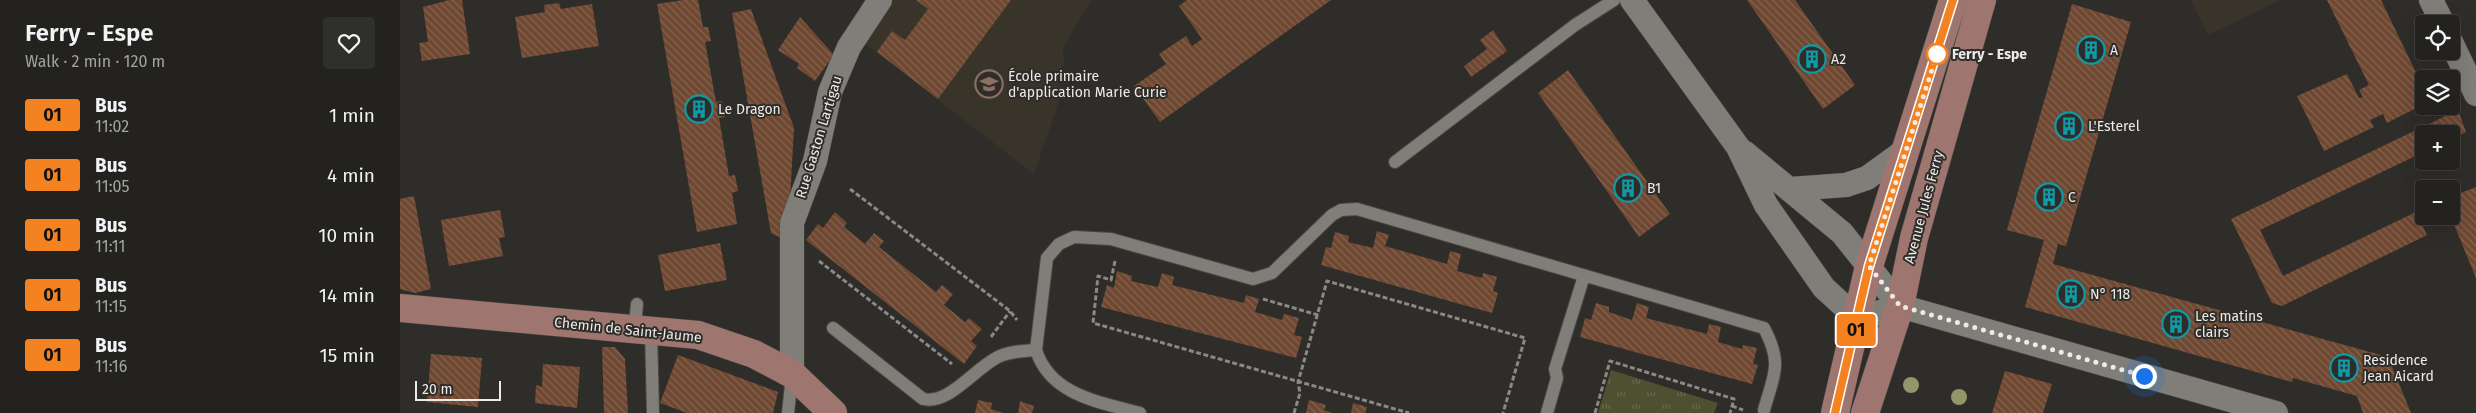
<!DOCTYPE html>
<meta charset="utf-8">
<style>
:root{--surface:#23221f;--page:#2f2f2c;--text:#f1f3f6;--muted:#a3a4a4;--line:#403f3d}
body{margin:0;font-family:"Fira Sans",sans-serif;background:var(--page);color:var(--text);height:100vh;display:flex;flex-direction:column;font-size:19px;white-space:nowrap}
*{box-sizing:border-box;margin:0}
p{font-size:16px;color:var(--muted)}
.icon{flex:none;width:28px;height:28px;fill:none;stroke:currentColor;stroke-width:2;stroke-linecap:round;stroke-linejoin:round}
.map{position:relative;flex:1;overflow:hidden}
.details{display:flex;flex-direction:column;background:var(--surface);width:400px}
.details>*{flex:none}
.badge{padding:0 10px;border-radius:4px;font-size:18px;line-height:32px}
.fabs{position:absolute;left:2015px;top:15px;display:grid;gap:10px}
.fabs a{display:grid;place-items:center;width:45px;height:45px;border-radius:5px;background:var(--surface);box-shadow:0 5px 20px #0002,0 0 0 1px var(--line);font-size:25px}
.scale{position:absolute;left:15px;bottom:12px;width:86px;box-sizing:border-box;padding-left:5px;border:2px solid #edebe8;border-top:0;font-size:14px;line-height:18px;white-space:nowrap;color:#edebe8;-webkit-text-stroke:4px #2f2d29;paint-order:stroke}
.you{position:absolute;width:25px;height:25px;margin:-12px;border:4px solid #fff;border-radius:50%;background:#1a73e8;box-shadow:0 0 0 8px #1a73e833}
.map>.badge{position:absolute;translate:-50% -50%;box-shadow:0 0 0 2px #fff}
.round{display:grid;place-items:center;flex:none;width:52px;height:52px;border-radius:5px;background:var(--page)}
.head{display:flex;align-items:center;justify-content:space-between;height:85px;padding:0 25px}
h1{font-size:24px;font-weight:600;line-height:38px}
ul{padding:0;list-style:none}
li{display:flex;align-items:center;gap:15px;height:60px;padding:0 25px}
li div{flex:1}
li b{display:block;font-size:19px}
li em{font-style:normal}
li .badge{min-width:55px;font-weight:700;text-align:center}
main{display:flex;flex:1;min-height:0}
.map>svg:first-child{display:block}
.built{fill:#38342a}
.park{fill:url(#park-tufts)}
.building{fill:url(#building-back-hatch)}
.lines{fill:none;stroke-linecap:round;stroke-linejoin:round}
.lane-casing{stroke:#4a4945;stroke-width:14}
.street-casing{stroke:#4a4945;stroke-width:25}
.secondary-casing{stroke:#4a4945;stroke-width:29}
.path{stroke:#8b8985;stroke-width:3;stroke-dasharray:5 2.5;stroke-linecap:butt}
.lane{stroke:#807e78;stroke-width:12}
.street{stroke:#807e78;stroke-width:24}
.secondary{stroke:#9f766f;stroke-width:28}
.tree{fill:#93956b}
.line-casing{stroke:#fff;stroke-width:11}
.line{stroke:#f58220;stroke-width:8}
.walk{stroke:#edebe8;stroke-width:5;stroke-dasharray:0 9}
.stop-dot{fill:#fff;stroke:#f58220;stroke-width:2.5}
.labels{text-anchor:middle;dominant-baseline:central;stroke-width:4;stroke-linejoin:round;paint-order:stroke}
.poi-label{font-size:14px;fill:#edebe8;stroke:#2f2d29;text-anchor:start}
.stop-label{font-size:14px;font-weight:bold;fill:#edebe8;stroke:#2f2d29;text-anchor:start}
.street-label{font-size:14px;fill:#edebe8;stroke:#2f2d29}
</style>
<main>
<section class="details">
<div class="head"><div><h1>Ferry - Espe</h1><p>Walk · 2 min · 120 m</p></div><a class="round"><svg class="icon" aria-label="heart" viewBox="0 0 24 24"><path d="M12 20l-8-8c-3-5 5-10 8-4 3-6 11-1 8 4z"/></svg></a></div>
<ul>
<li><span class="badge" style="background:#f58220;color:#111">01</span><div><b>Bus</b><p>11:02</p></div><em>1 min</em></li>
<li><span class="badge" style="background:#f58220;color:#111">01</span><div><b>Bus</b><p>11:05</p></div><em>4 min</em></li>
<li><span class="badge" style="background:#f58220;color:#111">01</span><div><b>Bus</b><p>11:11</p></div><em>10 min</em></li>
<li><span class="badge" style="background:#f58220;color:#111">01</span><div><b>Bus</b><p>11:15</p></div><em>14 min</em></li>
<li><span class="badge" style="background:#f58220;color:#111">01</span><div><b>Bus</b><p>11:16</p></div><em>15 min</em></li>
</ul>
</section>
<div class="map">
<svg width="2076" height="413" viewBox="0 0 2076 413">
<defs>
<pattern id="park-tufts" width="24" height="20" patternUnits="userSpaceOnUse" patternTransform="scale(1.25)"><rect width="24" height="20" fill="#4e5031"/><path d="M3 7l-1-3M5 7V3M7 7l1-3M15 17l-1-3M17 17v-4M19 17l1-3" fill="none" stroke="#68694f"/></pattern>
<pattern id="building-back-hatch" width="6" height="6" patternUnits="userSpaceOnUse" patternTransform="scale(1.25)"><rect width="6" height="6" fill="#6f4832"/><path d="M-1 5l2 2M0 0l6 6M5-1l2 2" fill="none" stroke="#846350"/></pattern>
</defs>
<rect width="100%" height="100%" fill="#2f2d29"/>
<!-- built -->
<path class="built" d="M492 0H692L662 49 665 62 657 75 662 93 634 174 463 42Z
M1791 0H1881L1808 35Z"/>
<!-- park -->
<path class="park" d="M1211 370 1318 403 1314 413H1198Z"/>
<!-- building -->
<path class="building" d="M49 0H62L70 54 22 61 19 43 28 42 23 7Z
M283 0H298L303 27H308L311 41 305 42 316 102 322 101 325 117 319 118 329 176 335 175 338 191 332 193 337 224 297 232 257 4Z
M516 0H611L538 99 477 52 492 31 505 40 528 9Z
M787 0H931L760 122 734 86 766 64 759 54 786 36 792 46 802 39 779 6Z
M1347 0H1395L1455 85 1423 109Z
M1927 0H1981L2024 89V104L1987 123 1983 114 1970 120 1974 127 1924 151 1897 96 1947 74 1959 98 1963 97 1959 90 1969 85Z
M159 3 161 9 192 4 199 46 122 58 115 17 145 12 144 5Z
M1672 4 1731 22 1666 246 1658 244 1653 264 1988 357 2011 413H1963L1957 396 1893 378 1892 382 1625 307 1644 240 1607 230Z
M351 9 394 128 390 199 383 239 371 233 332 13Z
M400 17 434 55 415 81 397 68 399 64 378 50Z
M1093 30 1107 51 1071 77 1064 66 1087 49 1080 40Z
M1168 70 1270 214 1239 237 1138 93Z
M2058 110 2066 132 2051 139V134H2024V152L1860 230 1883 276 2016 212 2027 235 1882 306 1872 303 1831 219Z
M2076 187V278L2051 217V197Z
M14 196 31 289 15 293 0 289V199Z
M100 210 105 237 99 238 103 256 49 266 41 220Z
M435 212 447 223 444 227 465 244 474 233 484 241 479 247 536 292 542 285 553 294 544 305 565 322 569 318 582 329 571 341 577 346 564 364 406 240 418 224 423 228Z
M977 231 989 235 985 246 1047 264 1050 251 1061 254 1057 271 1082 278 1083 273 1097 277 1093 291 1098 293 1092 313 921 265 926 247 931 248 935 232 949 236 948 242 973 248Z
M320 243 327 280 265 291 258 255Z
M717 271 732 276 731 281 758 287 762 273 774 277 772 285 844 303 846 295 859 299 855 312 882 320 884 314 899 318 894 335 902 337 896 358 701 307 707 285 714 288Z
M1196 303 1209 307V312L1232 320 1237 303 1249 307 1246 318 1307 334 1309 324 1321 327 1318 342 1342 349 1343 345 1357 348 1353 364 1358 365 1352 384 1180 337 1185 318 1191 320Z
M202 347H215L225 359 228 413H204Z
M31 354 82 358 78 407 27 402Z
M278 355 378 392 373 413H287L260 403Z
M143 364 180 367 177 408 135 403 136 385 142 387Z
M1605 371 1652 384 1643 413H1592Z
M578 400 592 403 591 409 603 413H575Z
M909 400 926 405 924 410 932 413H906Z
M620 401 634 406 632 413H618Z
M953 403 967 407 965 413H951Z"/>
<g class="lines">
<!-- lane casing -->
<g class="lane-casing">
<path id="lane" d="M995 162 1175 25 1214 0
M236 315 237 304
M433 328 523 399C549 405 575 368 598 357 609 351 624 351 636 350
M251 330 253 413
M388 413 392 376
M740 413C699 402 650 395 636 350L647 258 659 244 674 237 711 239 853 279 872 273 932 215 941 210 957 209 1364 328C1383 364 1374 374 1364 410
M1147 413 1157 378 1155 369 1184 276"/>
</g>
<!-- street casing -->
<g class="street-casing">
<path id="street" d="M1232 0 1338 147 1366 205 1424 288 1458 319 1500 306
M2031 0 2043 24
M2051 42 2076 94
M1344 152 1442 233 1500 306
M1390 189 1446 185 1467 178 1507 149
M1500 306 1876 413
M392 374V223L415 161 430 92 449 47 480 0"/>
</g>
<!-- secondary casing -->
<g class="secondary-casing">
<path id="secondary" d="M0 308 298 335 354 354 392 374 433 413
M1435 413 1469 266 1553 0
M1465 413 1500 306 1514 238 1582 0"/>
</g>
<!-- path -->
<path class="path" d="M450 189 610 311 617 320
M419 261 552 364
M715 261 711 280 698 276 693 323 1009 413
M863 299 918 315
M591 337 610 311
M1332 406 1343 410
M894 413 900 393 898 382 927 281 1125 338 1103 413
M1195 413 1210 361 1334 399 1330 413"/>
<!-- lane -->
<use href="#lane" class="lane"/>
<!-- street -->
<use href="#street" class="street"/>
<!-- secondary -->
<use href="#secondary" class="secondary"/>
</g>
<!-- trees -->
<g class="tree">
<circle cx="1511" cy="385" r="8"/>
<circle cx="1559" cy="397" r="8"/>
</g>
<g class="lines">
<!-- line casing -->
<g class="line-casing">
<path id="line" d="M1435 413 1469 266 1553 0"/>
</g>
<!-- line -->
<use href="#line" class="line"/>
<!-- walk -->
<path class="walk" d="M1537 54 1469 266 1500 306 1744 376"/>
</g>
<!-- icons -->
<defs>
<g id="building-ring" transform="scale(1.4375)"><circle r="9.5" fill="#2f2d29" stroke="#0f9aa8" stroke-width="1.5"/><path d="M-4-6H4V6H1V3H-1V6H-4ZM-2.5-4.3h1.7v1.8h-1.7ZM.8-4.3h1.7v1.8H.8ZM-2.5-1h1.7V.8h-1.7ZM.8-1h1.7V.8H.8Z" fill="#0f9aa8"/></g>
<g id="school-ring" transform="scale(1.4375)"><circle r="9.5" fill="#2f2d29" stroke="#8d6e63" stroke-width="1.5"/><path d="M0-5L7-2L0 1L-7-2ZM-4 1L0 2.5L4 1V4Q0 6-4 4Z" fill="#8d6e63"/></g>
</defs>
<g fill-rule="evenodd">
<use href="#building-ring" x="1691" y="50"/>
<use href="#building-ring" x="1412" y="59"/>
<use href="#school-ring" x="589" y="84"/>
<use href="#building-ring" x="299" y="109"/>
<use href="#building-ring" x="1669" y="126"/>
<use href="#building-ring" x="1228" y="188"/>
<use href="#building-ring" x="1649" y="197"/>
<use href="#building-ring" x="1671" y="294"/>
<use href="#building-ring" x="1776" y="324"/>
<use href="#building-ring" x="1944" y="368"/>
</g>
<!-- markers -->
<circle class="stop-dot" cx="1537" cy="54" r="10"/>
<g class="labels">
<!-- poi labels -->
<g class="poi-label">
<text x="1710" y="50">A</text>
<text x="1431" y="59">A2</text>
<text x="608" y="76">École primaire<tspan x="608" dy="16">d'application Marie Curie</tspan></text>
<text x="318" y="109">Le Dragon</text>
<text x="1688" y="126">L'Esterel</text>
<text x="1247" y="188">B1</text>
<text x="1668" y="197">C</text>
<text x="1690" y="294">N° 118</text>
<text x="1795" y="316">Les matins<tspan x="1795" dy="16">clairs</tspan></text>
<text x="1963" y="360">Residence<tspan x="1963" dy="16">Jean Aicard</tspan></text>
</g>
<!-- stop labels -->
<g class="stop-label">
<text x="1552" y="54">Ferry - Espe</text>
</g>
<!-- street labels -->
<g class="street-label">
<text transform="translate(419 137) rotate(-73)">Rue Gaston Lartigau</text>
<text transform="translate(1524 207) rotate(-75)">Avenue Jules Ferry</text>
<text transform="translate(228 330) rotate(6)">Chemin de Saint-Jaume</text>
</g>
</g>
</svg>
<div class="fabs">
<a><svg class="icon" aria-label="locate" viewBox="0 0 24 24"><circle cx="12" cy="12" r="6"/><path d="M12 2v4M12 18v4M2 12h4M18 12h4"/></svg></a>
<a><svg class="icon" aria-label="layers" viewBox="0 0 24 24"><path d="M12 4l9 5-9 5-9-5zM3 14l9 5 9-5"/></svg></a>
<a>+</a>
<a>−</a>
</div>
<div class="scale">20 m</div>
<div class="you" style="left:1744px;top:376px"></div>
<b class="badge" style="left:1456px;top:330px;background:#f58220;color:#111">01</b>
</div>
</main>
